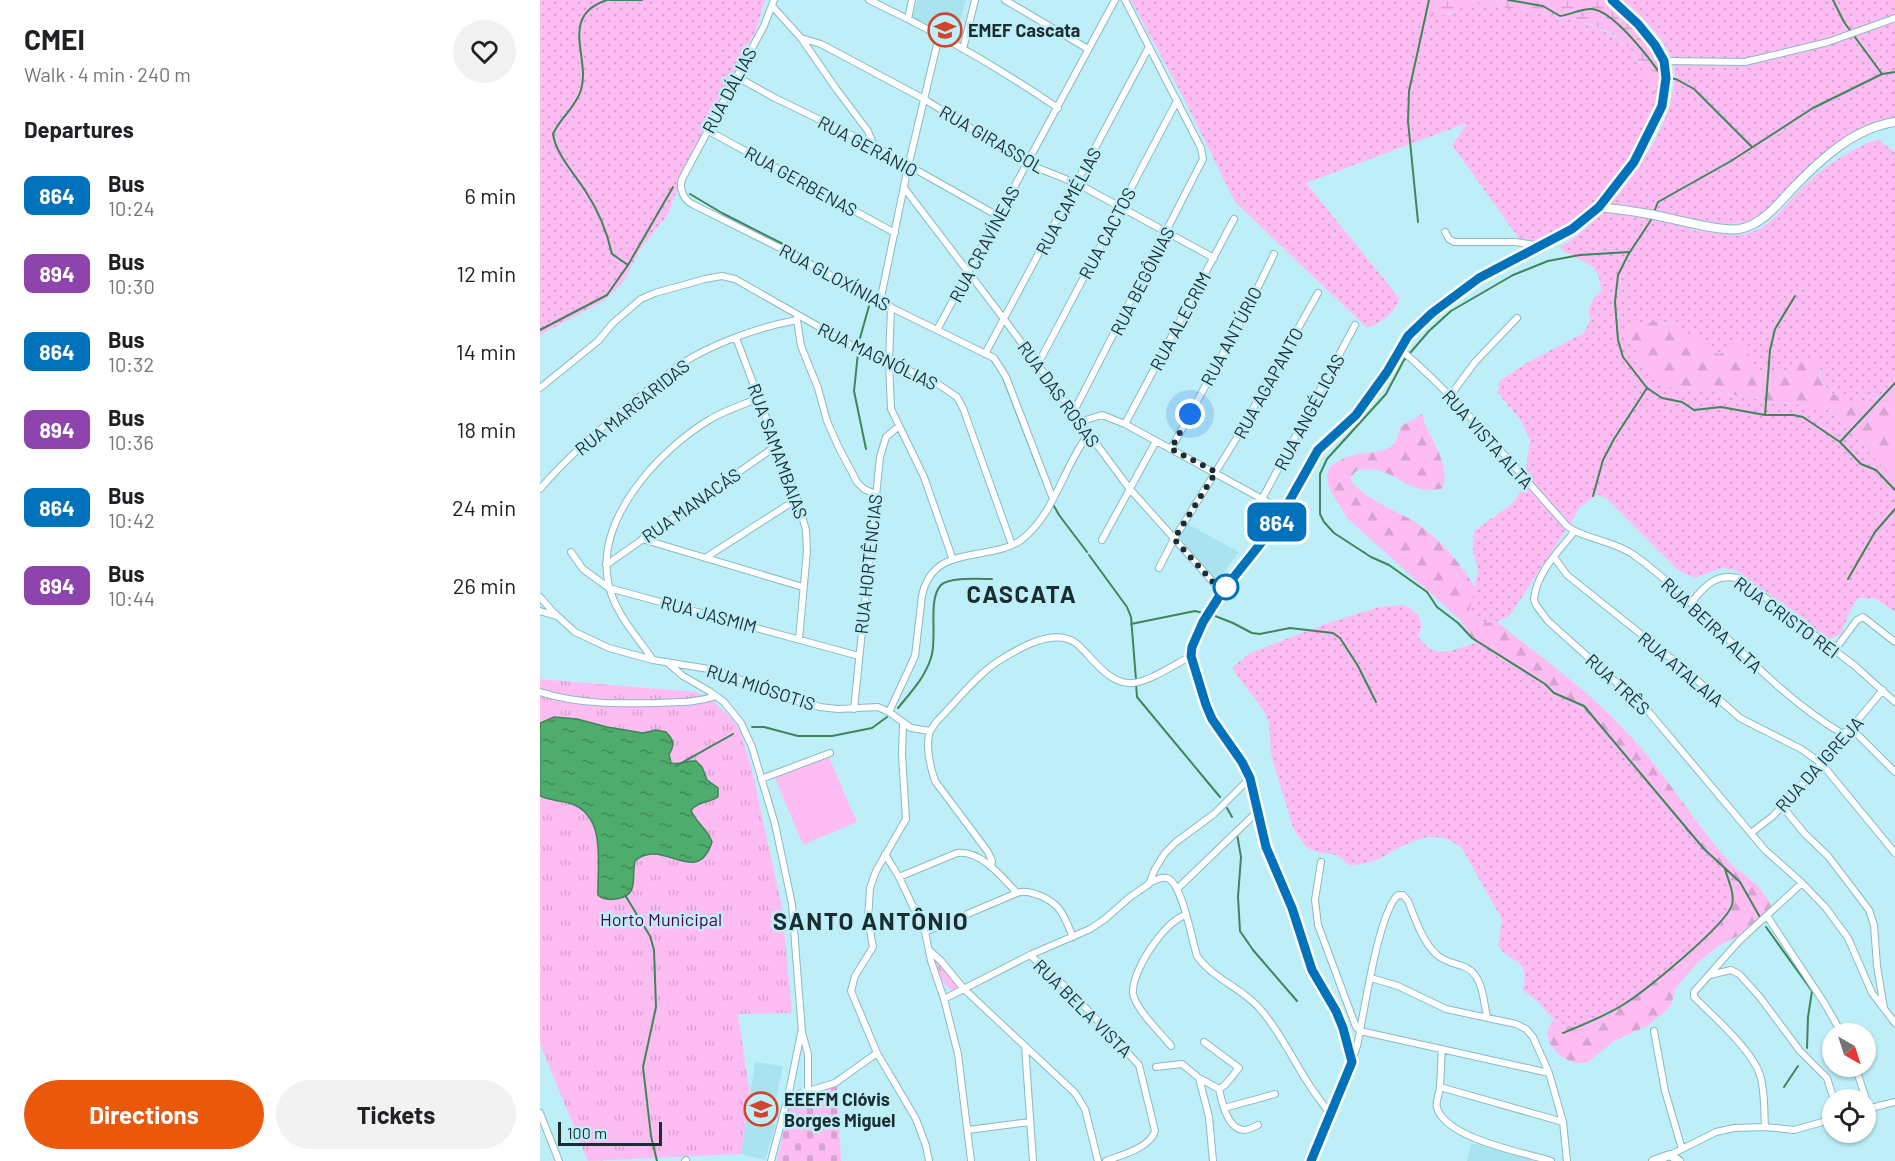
<!DOCTYPE html>
<meta charset="utf-8">
<style>
:root{--surface:#fff;--page:#f2f2f2;--text:#202124;--muted:#757577;--accent:#ea580c}
body{margin:0;font-family:Barlow,sans-serif;background:var(--page);color:var(--text);height:100vh;display:flex;flex-direction:column;font-size:22px;white-space:nowrap}
*{box-sizing:border-box;margin:0}
p{font-size:20px;color:var(--muted)}
.icon{flex:none;width:33px;height:33px;fill:none;stroke:currentColor;stroke-width:2;stroke-linecap:round;stroke-linejoin:round}
.map{position:relative;flex:1;overflow:hidden}
.details{display:flex;flex-direction:column;background:var(--surface);width:540px}
.details>*{flex:none}
.badge{padding:0 12px;border-radius:9px;font-size:21px;line-height:39px}
.needle{width:39px;rotate:141deg}
.controls{position:absolute;left:1282px;top:1023px;display:grid;gap:12px}
.controls a{display:grid;place-items:center;width:54px;height:54px;border-radius:50%;background:var(--surface);box-shadow:0 2px 4px #0004;font-size:30px}
.scale{position:absolute;left:18px;bottom:15px;width:104px;box-sizing:border-box;padding-left:6px;border:3px solid #1a2d31;border-top:0;font-size:16px;line-height:21px;white-space:nowrap;color:#1a2d31;-webkit-text-stroke:4px #beeff9;paint-order:stroke}
.you{position:absolute;width:30px;height:30px;margin:-15px;border:4px solid #fff;border-radius:50%;background:#1a73e8;box-shadow:0 0 0 9px #1a73e833}
.map>.badge{position:absolute;translate:-50% -50%;box-shadow:0 0 0 3px #fff}
h2{padding:0 24px;font-size:22px;line-height:54px}
.round{display:grid;place-items:center;flex:none;width:63px;height:63px;border-radius:32px;background:var(--page)}
.overview{display:flex;align-items:center;justify-content:space-between;height:102px;padding:0 24px}
h1{font-size:28px;font-weight:700;line-height:45px}
.primary-button{display:flex;gap:12px;margin-top:auto;padding:12px 24px}
.primary-button a{flex:1;height:69px;border-radius:36px;background:var(--accent);color:#fff;font-size:24px;font-weight:700;line-height:69px;text-align:center}
.primary-button a+a{background:var(--page);color:var(--text)}
ul{padding:0;list-style:none}
li{display:flex;align-items:center;gap:18px;height:78px;padding:0 24px}
li div{flex:1}
li b{display:block;font-size:22px}
li em{font-style:normal}
li .badge{min-width:66px;font-weight:700;text-align:center}
main{display:flex;flex:1;min-height:0}
.map>svg:first-child{display:block}
.built{fill:#a9e3f0}
.grass{fill:url(#grass-dots)}
.forest{fill:url(#forest-firs)}
.wetland{fill:url(#wetland-marsh)}
.cemetery{fill:url(#cemetery-stones)}
.park{fill:url(#park-tufts)}
.pitch{fill:#fdbdf3}
.water{fill:url(#water-ripples);stroke:#3e865a;stroke-width:1.5}
.lines{fill:none;stroke-linecap:round;stroke-linejoin:round}
.stream{stroke:#3e865a;stroke-width:2}
.minor-casing{stroke:#8ab9c3;stroke-width:8}
.tertiary-casing{stroke:#8ab9c3;stroke-width:10}
.minor{stroke:#fff;stroke-width:6}
.tertiary{stroke:#fff;stroke-width:8}
.line-casing{stroke:#fff;stroke-width:14}
.line{stroke:#0072bc;stroke-width:9}
.walk{stroke:#1a2d31;stroke-width:6;stroke-dasharray:0 10.8}
.stop-dot{fill:#fff;stroke:#0072bc;stroke-width:3}
.labels{text-anchor:middle;dominant-baseline:central;stroke-width:5;stroke-linejoin:round;paint-order:stroke}
.poi-label{font-size:18px;font-weight:bold;fill:#1a2d31;stroke:#beeff9;text-anchor:start}
.street-label{font-size:18px;fill:#1a2d31;stroke:#beeff9}
.park-label{font-size:18px;fill:#4d0348;stroke:#beeff9}
.district-label{font-size:24px;font-weight:bold;letter-spacing:1.5px;fill:#1a2d31;stroke:#beeff9}
</style>
<main>
<section class="details">
<div class="overview"><div><h1>CMEI</h1><p>Walk · 4 min · 240 m</p></div><a class="round"><svg class="icon" aria-label="heart" viewBox="0 0 24 24"><path d="M12 20l-8-8c-3-5 5-10 8-4 3-6 11-1 8 4z"/></svg></a></div>
<h2>Departures</h2>
<ul>
<li><span class="badge" style="background:#0072bc;color:#fff">864</span><div><b>Bus</b><p>10:24</p></div><em>6 min</em></li>
<li><span class="badge" style="background:#8e44ad;color:#fff">894</span><div><b>Bus</b><p>10:30</p></div><em>12 min</em></li>
<li><span class="badge" style="background:#0072bc;color:#fff">864</span><div><b>Bus</b><p>10:32</p></div><em>14 min</em></li>
<li><span class="badge" style="background:#8e44ad;color:#fff">894</span><div><b>Bus</b><p>10:36</p></div><em>18 min</em></li>
<li><span class="badge" style="background:#0072bc;color:#fff">864</span><div><b>Bus</b><p>10:42</p></div><em>24 min</em></li>
<li><span class="badge" style="background:#8e44ad;color:#fff">894</span><div><b>Bus</b><p>10:44</p></div><em>26 min</em></li>
</ul>
<div class="primary-button"><a>Directions</a><a>Tickets</a></div>
</section>
<div class="map">
<svg width="1355" height="1161" viewBox="0 0 1355 1161">
<defs>
<pattern id="grass-dots" width="8" height="8" patternUnits="userSpaceOnUse" patternTransform="scale(1.5)"><rect width="8" height="8" fill="#fdbdf3"/><path d="M2 2h.1M6 6h.1" fill="none" stroke="#d8a3d1" stroke-width="1.8" stroke-linecap="round"/></pattern>
<pattern id="forest-firs" width="22" height="20" patternUnits="userSpaceOnUse" patternTransform="scale(1.5)"><rect width="22" height="20" fill="#fdbdf3"/><path d="M5 1l3.5 6h-7zM16 11l3.5 6h-7z" fill="#d8a3d1"/></pattern>
<pattern id="wetland-marsh" width="20" height="14" patternUnits="userSpaceOnUse" patternTransform="scale(1.5)"><rect width="20" height="14" fill="#fdbdf3"/><path d="M1 5h8M5 5V1M11 12h8M15 12V8" fill="none" stroke="#d8a3d1"/></pattern>
<pattern id="cemetery-stones" width="16" height="16" patternUnits="userSpaceOnUse" patternTransform="scale(1.5)"><rect width="16" height="16" fill="#fdbdf3"/><path d="M2 7V4a2 2 0 0 1 4 0v3zM10 15v-3a2 2 0 0 1 4 0v3z" fill="#d8a3d1"/></pattern>
<pattern id="park-tufts" width="24" height="20" patternUnits="userSpaceOnUse" patternTransform="scale(1.5)"><rect width="24" height="20" fill="#fdbdf3"/><path d="M3 7l-1-3M5 7V3M7 7l1-3M15 17l-1-3M17 17v-4M19 17l1-3" fill="none" stroke="#d8a3d1"/></pattern>
<pattern id="water-ripples" width="26" height="14" patternUnits="userSpaceOnUse" patternTransform="scale(1.5)"><rect width="26" height="14" fill="#4eac6c"/><path d="M2 4q2-2 4 0t4 0M15 11q2-2 4 0t4 0" fill="none" stroke="#408c59"/></pattern>
</defs>
<rect width="100%" height="100%" fill="#beeff9"/>
<!-- built -->
<path class="built" d="M377 0H426L414 41 372 19Z
M646 523 699 552 675 583 638 535Z
M215 1062 243 1066 231 1122 236 1124 225 1160 201 1154Z
M932 1143 997 1161H927Z"/>
<!-- grass -->
<path class="grass" d="M0 0H225L217 28 147 166 127 216 101 248 83 282 65 300 0 335Z
M591 0H881L909 15 925 5 936 2 1037 20 1059 28 1083 42 1091 50 1109 80 1113 91 1121 96C1104 148 1069 202 1022 231 1017 235 1009 242 1002 243 995 243 987 241 980 240L912 145 927 123 766 183 860 299C852 315 843 322 827 328L695 202 641 93Z
M1083 0H1355V119C1315 122 1275 160 1247 188 1237 198 1225 212 1213 219 1196 228 1175 222 1157 221L1150 230C1167 231 1188 237 1205 234 1233 228 1248 200 1268 182 1289 163 1311 149 1338 139L1355 153V377C1348 390 1336 400 1321 402 1304 405 1276 388 1281 370L1248 371 1234 375 1225 373 1216 368 1210 360 1185 352 1180 354 1169 351 1163 344 1124 322 1084 332 1105 365 1121 382 1130 387 1164 390 1240 403 1271 406 1291 411 1355 480V612L1336 599 1318 598 1310 611 1301 634 1289 639 1280 634 1266 620 1195 570 1182 568 1155 578 1139 571 1067 499 1057 494 1039 508 1032 521 970 615C952 625 943 628 929 612L938 570 933 553 934 531 973 503 982 489 986 469 990 440 981 421 958 393 959 381 990 361 1044 333 1051 318 1048 312 1053 299 1061 291C1060 257 1039 265 1019 247 1066 224 1150 114 1132 60 1123 35 1101 17 1083 0Z
M863 605C879 611 886 621 878 637 896 662 912 649 936 643L1037 705 1053 718C1086 753 1114 793 1145 830 1159 847 1185 865 1189 887 1191 899 1188 912 1182 922 1167 948 1061 1029 1032 1027 1015 1025 1010 1015 1000 1004 995 998 988 995 983 990 990 956 973 966 958 946L962 919 921 847C891 825 867 844 839 859 831 863 820 864 811 866L797 855 776 852 766 847 753 828 731 754 729 724 724 711 695 673 693 667 710 653 788 623 839 607Z"/>
<!-- forest -->
<path class="forest" d="M1113 322C1129 322 1143 330 1157 339 1166 345 1169 352 1180 354 1189 350 1195 339 1205 344 1212 366 1224 384 1250 369 1258 364 1265 357 1275 357L1281 363C1281 368 1279 373 1280 377 1281 385 1288 391 1295 395 1319 408 1342 402 1355 377V480L1291 411 1271 406 1240 403 1164 390 1130 387 1121 382 1105 365 1084 332 1099 324Z
M882 414C888 438 911 462 903 488 872 497 858 472 831 469 827 469 821 470 817 470L811 477V482C830 501 853 509 875 522 898 537 922 564 935 588L929 612C938 622 943 624 957 622 1003 659 1053 693 1092 738 1126 775 1152 819 1185 857 1200 875 1222 883 1231 906L1227 917 1216 926 1179 946 1157 963 1135 989 1131 1006 1122 1014 1109 1025 1074 1041 1047 1063H1034L1020 1056 1010 1044 1007 1033 1012 1020C1019 1023 1026 1027 1034 1027 1063 1027 1164 949 1181 923 1188 913 1192 896 1188 884 1182 863 1159 847 1146 831 1114 794 1086 754 1053 718L1037 705 936 643 919 619 808 519 790 490 787 479 789 468C797 461 805 457 815 455 826 452 844 453 853 445 857 440 859 433 860 427Z"/>
<!-- wetland -->
<path class="wetland" d="M881 0H1063C1096 17 1133 57 1121 96L1117 97C1106 82 1102 63 1090 49 1062 17 1011 16 972 9 960 7 948 3 936 2 917 7 889 32 881 0Z"/>
<!-- cemetery -->
<path class="cemetery" d="M297 1081 301 1161H237L252 1092Z"/>
<!-- park -->
<path class="park" d="M0 679 156 692 170 698 192 719 200 731 211 766 242 907 252 1013 198 1014 210 1096 201 1154 48 1161 0 1044Z
M397 959 418 987 414 991C402 985 399 974 394 962Z"/>
<!-- pitch -->
<path class="pitch" d="M288 755 317 822 263 845 235 778Z"/>
<!-- water -->
<path class="water" d="M14 717 37 719 67 727 103 733 116 730 126 732C134 740 135 745 129 754L131 763C141 765 147 760 156 761L162 767 167 780 178 788V797C169 803 158 801 151 810 155 822 168 829 172 842 157 889 122 836 95 861 91 878 100 896 76 899 69 900 63 900 58 895 57 865 67 817 32 804 21 800 10 801 0 796V723Z"/>
<g class="lines">
<!-- stream -->
<path class="stream" d="M67 0C18 16 51 58 41 90 36 107 20 118 13 134 16 155 35 174 46 192 58 210 67 232 72 254L88 265
M69 0H102
M968 0 1003 6 1020 16C1030 15 1042 8 1052 9 1074 11 1111 60 1123 78L1136 79 1154 89 1211 146
M1293 0 1304 22 1342 74
M150 194 182 213 249 247
M1114 212 1118 202 1191 161 1273 108 1342 74 1355 72
M1113 217 1088 255 1078 275 1075 302 1078 340 1083 357 1107 388 1122 398 1142 402 1154 410 1181 407 1225 415H1253L1263 417 1300 442 1321 464 1336 470 1355 490
M878 222 868 121 869 91 889 0
M253 250 274 263
M1089 252 1040 255 1008 261 973 275 911 311 889 331 864 360 846 394 787 459 780 474V514L784 522 794 533 831 557 849 565 887 592 897 607 918 623 932 638 1005 684 1014 693 1044 706 1164 849 1200 882 1221 919
M0 330 67 295 88 265 133 187
M320 338 329 306 327 297
M318 353 314 391 326 449
M462 375 501 476
M1225 415 1230 350 1235 329 1255 296
M1300 442 1355 383
M1053 496 1063 460 1074 439 1107 388
M514 506 519 515 547 552
M549 555 587 607 591 617 596 680
M1308 579 1335 532 1355 509
M670 614 693 623 712 633 720 634 750 628 793 633 800 638 818 666 836 702
M591 624 655 611 663 613
M596 684 597 697 680 797
M358 708C371 692 384 679 391 658 398 638 387 600 401 585 409 577 440 579 452 579
M212 727H224L258 736H292L332 728 347 717
M136 766 193 734
M687 808 692 817
M697 834 701 857 698 897 700 931 713 950 757 1001
M85 895 110 936 114 950 116 1007 103 1067 111 1136 117 1161
M1226 927 1272 991 1268 1017 1267 1048
M1023 1033C1042 1025 1063 1017 1081 1006 1103 993 1185 926 1192 905 1195 894 1188 880 1185 869
M1244 1087 1258 1066"/>
<!-- minor casing -->
<g class="minor-casing">
<path id="minor" d="M234 0 224 26 142 179C139 188 143 199 152 204L250 253 340 302 454 358 466 377 513 499
M329 0C395 31 458 67 518 108
M465 0 548 49
M233 7 261 38 297 90 328 131 334 146
M368 19 372 0
M261 38 281 44 384 99 488 164 538 184 674 258
M423 49 435 0
M1124 61 1205 62 1288 42 1355 18
M197 77 235 98 334 146 458 216
M167 130 355 233
M365 189 464 319 589 488 682 592
M905 232 909 239 914 242H975L1002 246
M340 302 368 167 399 36
M351 307 349 362 351 409 384 477 413 560
M257 320 261 346 278 388 287 421 298 446 317 482 324 489 335 494
M397 330 575 0
M196 338 257 499 266 530 267 551 259 639
M859 348C921 401 973 466 1027 526 1043 539 1073 540 1094 555 1168 609 1223 687 1303 734
M445 354 609 47
M498 364 637 101
M0 388 58 341 73 323 101 299 115 293 165 279 182 276 195 279 311 345 395 382 417 397 423 408 472 545
M910 396 935 362 977 318
M533 413 663 159 661 148 585 0
M539 422 562 415 585 424 744 511
M585 424 694 219
M631 449 709 306 734 254
M0 489C29 455 63 426 98 398 112 387 126 374 141 364 174 343 219 327 257 320V315
M722 499 815 325
M1034 532C1018 552 997 572 994 599L996 605 1008 621 1108 711 1225 850 1262 883 1286 908 1308 938 1332 993 1355 1023
M102 539 263 587
M562 540 616 441
M31 552 43 569 69 588 319 656
M1014 557 1027 575 1142 667 1200 718 1261 749 1281 763 1355 853
M165 558 257 499
M66 565 236 446
M619 568 634 539 696 439 778 293
M0 597 13 612 35 632 69 648 113 660 175 670 248 698 280 707 298 709 338 707 349 712 371 728 390 731 397 721C416 702 435 677 457 662 477 649 515 626 537 644 552 657 566 681 588 683 605 685 635 664 651 656
M1151 603C1165 585 1177 572 1201 579L1315 666 1355 702
M0 611 16 616
M1294 651 1317 620 1323 617 1355 642
M113 660C97 636 76 615 69 586 53 521 118 451 169 420 184 411 202 405 219 398
M128 663 143 676 169 691 184 702 201 723 212 747 235 824 252 904 262 1032 268 1054V1091
M0 692C39 704 76 704 116 703 137 702 156 703 176 696
M314 709 340 457 346 437 359 426
M349 712 375 656 382 596C393 542 449 563 481 540 514 516 524 465 548 435
M363 723 362 754 366 819 336 871 330 888 328 919 333 947 315 976 311 991 337 1053 376 1119 386 1146 389 1161
M1311 728 1355 772
M390 731C385 746 390 766 395 781L448 852 452 861 451 867
M221 779 290 753
M1241 805 1265 834 1288 856 1329 910 1334 925 1337 966 1344 1008
M1211 833 1233 816 1281 763 1303 734 1311 728 1343 690
M345 854 359 877 385 932 391 961 404 999 418 1054 431 1161
M781 862 775 900 778 925 816 1027 820 1031 1009 1073
M359 877 417 853C441 850 462 877 477 893
M609 883C615 880 621 877 627 878 642 882 652 941 657 956 674 980 703 988 721 1010 742 1034 754 1063 772 1089 778 1098 785 1106 791 1116
M637 889 718 811
M1227 916 1285 1004 1302 1034
M385 932 477 893C486 890 492 893 501 896 522 905 524 917 533 937
M390 951 401 961 424 989 535 1093 545 1109 558 1161
M490 955 529 990 599 1065 615 1131C610 1148 581 1155 566 1161
M1170 975 1191 970 1199 974 1219 996 1260 1051 1287 1078 1294 1100
M831 978 858 986 906 1009 976 1024 986 1029 993 1037 1009 1073 1023 1122 1027 1161
M404 999 490 955 550 929 565 919 590 897 609 884 615 869 625 853 636 842 674 814 710 778
M1114 1031 1125 1091 1142 1149
M664 1042 699 1068 685 1085 679 1089
M485 1046 493 1161
M631 1046C621 1033 595 1009 593 993 591 972 625 920 646 915
M902 1049C901 1061 901 1073 900 1086 900 1093 895 1101 897 1108 907 1139 982 1152 1011 1161
M812 1061 817 1046C824 1014 838 913 858 895H863L868 901C875 918 882 941 896 954 903 961 913 963 922 966 943 972 943 999 947 1017
M1315 1066 1329 1108
M616 1067 642 1064 659 1078 679 1089C682 1102 687 1129 704 1130 708 1130 714 1127 718 1125
M659 1078 669 1117 673 1161
M900 1087 1023 1122
M248 1097 295 1083 337 1053
M684 1108 735 1094
M1327 1109 1355 1102
M0 1113 19 1161
M1225 1127C1224 1110 1225 1091 1220 1075 1212 1050 1173 1016 1154 997V992L1199 941 1262 883
M428 1130 490 1122
M1130 1155 1176 1132 1194 1128 1225 1127 1254 1130 1293 1119
M145 1161 146 1160
M231 1161 248 1097 261 1033"/>
</g>
<!-- tertiary casing -->
<g class="tertiary-casing">
<path id="tertiary" d="M1059 207C1076 209 1093 211 1109 214 1132 218 1179 232 1199 229 1222 225 1238 204 1253 188 1281 159 1314 128 1355 122
M771 1161 812 1062 803 1028 796 1011 772 970 752 908 726 847 710 778 703 762 672 719 666 705 651 656 653 647 663 622 682 592 737 523 778 450 816 415 847 372 868 336 892 313 939 278 1032 229 1059 207 1094 162 1122 106 1127 78 1124 61 1115 45 1098 24 1072 0
M1113 1161 1130 1155 1139 1161"/>
</g>
<!-- minor -->
<use href="#minor" class="minor"/>
<!-- tertiary -->
<use href="#tertiary" class="tertiary"/>
</g>
<g class="lines">
<!-- line casing -->
<g class="line-casing">
<path id="line" d="M771 1161 812 1062 803 1028 796 1011 772 970 752 908 726 847 710 778 702 762 672 719 666 705 651 656 652 647 663 622 682 592 737 523 778 450 816 415 847 372 868 336 892 313 939 278 1032 229 1059 207 1094 162 1122 106 1126 78 1124 61 1115 45 1098 24 1072 0"/>
</g>
<!-- line -->
<use href="#line" class="line"/>
<!-- walk -->
<path class="walk" d="M650 414 631 449 676 472 634 539 682 592 686 587"/>
</g>
<!-- icons -->
<defs>
<g id="school-ring" transform="scale(1.725)"><circle r="9.5" fill="#beeff9" stroke="#d1452f" stroke-width="1.5"/><path d="M0-5L7-2L0 1L-7-2ZM-4 1L0 2.5L4 1V4Q0 6-4 4Z" fill="#d1452f"/></g>
</defs>
<g fill-rule="evenodd">
<use href="#school-ring" x="405" y="30"/>
<use href="#school-ring" x="221" y="1109"/>
</g>
<!-- markers -->
<circle class="stop-dot" cx="686" cy="587" r="12"/>
<g class="labels">
<!-- poi labels -->
<g class="poi-label">
<text x="428" y="30">EMEF Cascata</text>
<text x="244" y="1099">EEEFM Clóvis<tspan x="244" dy="21">Borges Miguel</tspan></text>
</g>
<!-- street labels -->
<g class="street-label">
<text transform="translate(189 90) rotate(-62)">RUA DÁLIAS</text>
<text transform="translate(452 139) rotate(30)">RUA GIRASSOL</text>
<text transform="translate(328 146) rotate(28)">RUA GERÂNIO</text>
<text transform="translate(261 181) rotate(29)">RUA GERBENAS</text>
<text transform="translate(528 201) rotate(-62)">RUA CAMÉLIAS</text>
<text transform="translate(567 233) rotate(-62)">RUA CACTOS</text>
<text transform="translate(444 244) rotate(-62)">RUA CRAVÍNEAS</text>
<text transform="translate(295 277) rotate(28)">RUA GLOXÍNIAS</text>
<text transform="translate(602 281) rotate(-63)">RUA BEGÔNIAS</text>
<text transform="translate(640 321) rotate(-62)">RUA ALECRIM</text>
<text transform="translate(691 336) rotate(-62)">RUA ANTÚRIO</text>
<text transform="translate(338 356) rotate(26)">RUA MAGNÓLIAS</text>
<text transform="translate(728 383) rotate(-61)">RUA AGAPANTO</text>
<text transform="translate(519 394) rotate(54)">RUA DAS ROSAS</text>
<text transform="translate(92 407) rotate(-39)">RUA MARGARIDAS</text>
<text transform="translate(769 412) rotate(-62)">RUA ANGÉLICAS</text>
<text transform="translate(948 439) rotate(48)">RUA VISTA ALTA</text>
<text transform="translate(238 451) rotate(70)">RUA SAMAMBAIAS</text>
<text transform="translate(151 505) rotate(-35)">RUA MANACÁS</text>
<text transform="translate(328 564) rotate(-84)">RUA HORTÊNCIAS</text>
<text transform="translate(169 614) rotate(15)">RUA JASMIM</text>
<text transform="translate(1247 617) rotate(36)">RUA CRISTO REI</text>
<text transform="translate(1172 625) rotate(43)">RUA BEIRA ALTA</text>
<text transform="translate(1141 669) rotate(40)">RUA ATALAIA</text>
<text transform="translate(1078 684) rotate(43)">RUA TRÊS</text>
<text transform="translate(221 687) rotate(18)">RUA MIÓSOTIS</text>
<text transform="translate(1279 764) rotate(-48)">RUA DA IGREJA</text>
<text transform="translate(543 1008) rotate(45)">RUA BELA VISTA</text>
</g>
<!-- park labels -->
<g class="park-label">
<text x="121" y="919">Horto Municipal</text>
</g>
<!-- district labels -->
<g class="district-label">
<text x="482" y="593">CASCATA</text>
<text x="331" y="920">SANTO ANTÔNIO</text>
</g>
</g>
</svg>
<div class="controls">
<a><svg class="needle" viewBox="-14 -14 28 28"><path d="M0-13l5 13h-10z" fill="#e53935"/><path d="M0 13l5-13h-10z" fill="#757577"/></svg></a>
<a><svg class="icon" aria-label="locate" viewBox="0 0 24 24"><circle cx="12" cy="12" r="6"/><path d="M12 2v4M12 18v4M2 12h4M18 12h4"/></svg></a>
</div>
<div class="scale">100 m</div>
<div class="you" style="left:650px;top:414px"></div>
<b class="badge" style="left:737px;top:522px;background:#0072bc;color:#fff">864</b>
</div>
</main>
